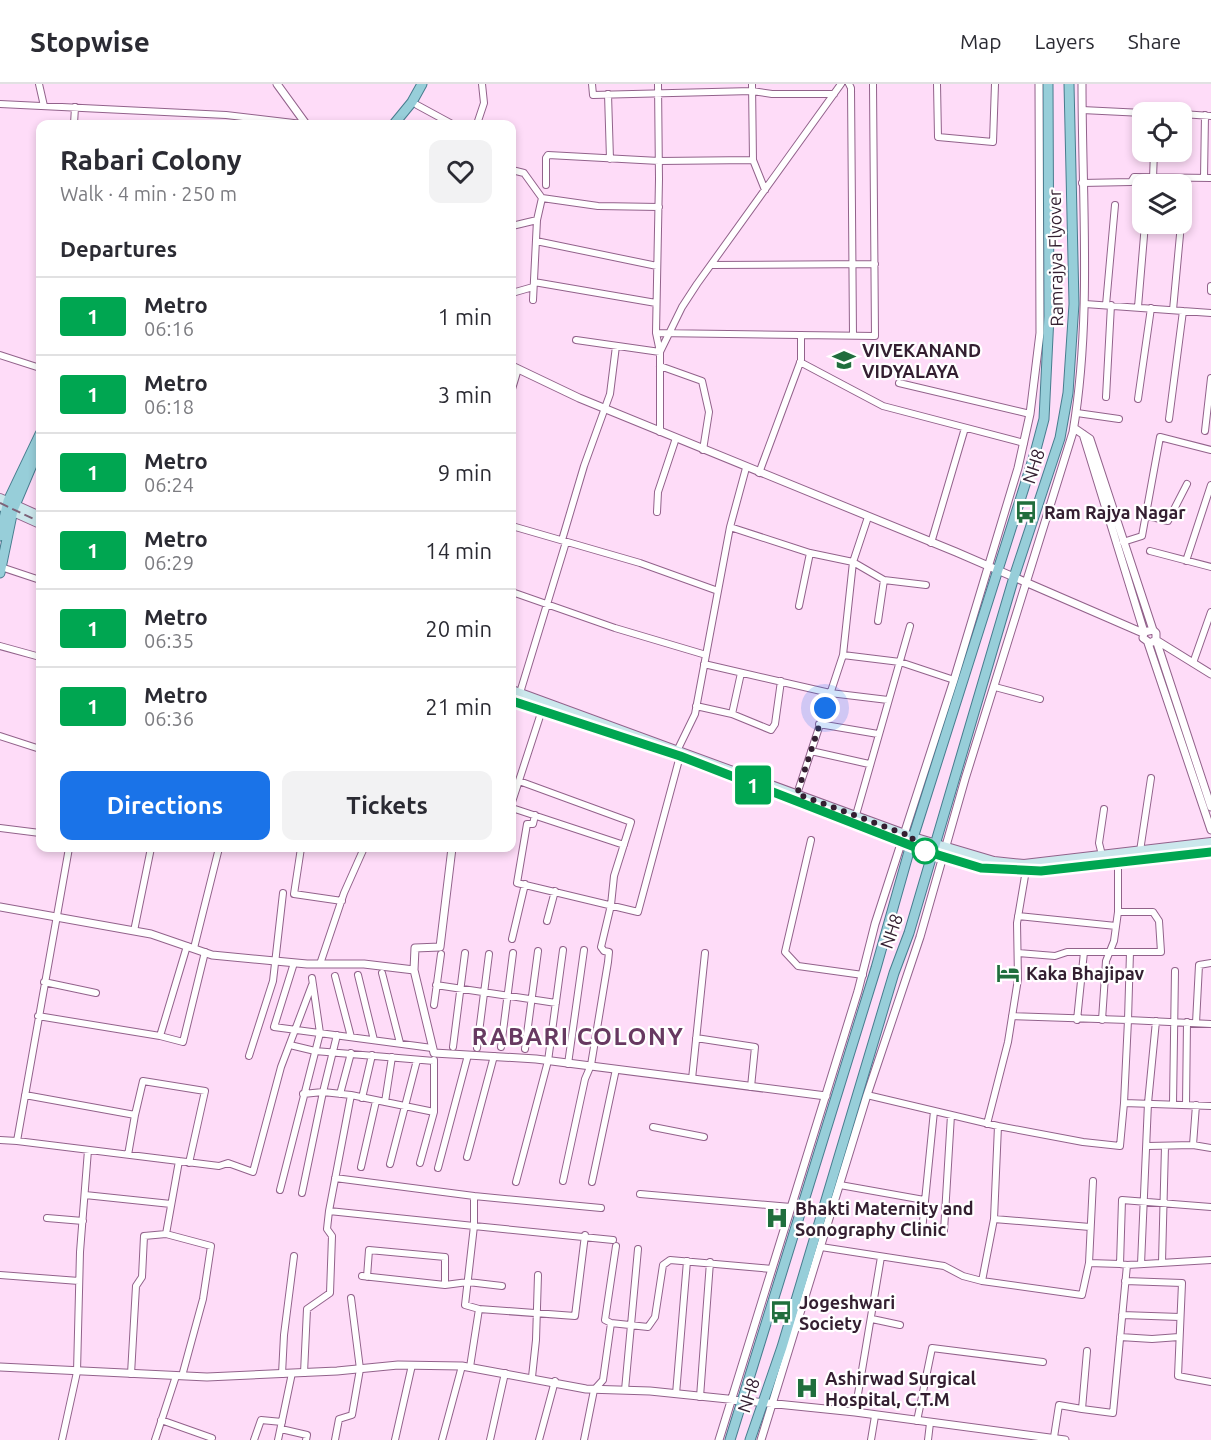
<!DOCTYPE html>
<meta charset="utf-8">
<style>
:root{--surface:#fff;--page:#f2f2f3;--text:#2b2b33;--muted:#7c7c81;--line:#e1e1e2;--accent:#1a73e8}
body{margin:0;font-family:Ubuntu,sans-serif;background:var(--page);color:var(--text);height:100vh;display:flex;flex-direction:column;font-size:22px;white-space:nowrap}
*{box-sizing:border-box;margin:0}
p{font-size:20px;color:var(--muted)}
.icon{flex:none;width:33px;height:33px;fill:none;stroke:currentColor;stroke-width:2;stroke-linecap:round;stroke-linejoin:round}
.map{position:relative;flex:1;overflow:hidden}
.sheet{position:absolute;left:36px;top:36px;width:480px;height:732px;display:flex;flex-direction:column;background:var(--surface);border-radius:12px;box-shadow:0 3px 9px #0003}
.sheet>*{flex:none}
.badge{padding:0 12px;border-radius:4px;font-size:21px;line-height:39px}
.buttons{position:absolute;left:1132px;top:18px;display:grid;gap:12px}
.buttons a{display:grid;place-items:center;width:60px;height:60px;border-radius:12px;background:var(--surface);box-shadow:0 3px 9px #0003;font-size:30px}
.you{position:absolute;width:30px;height:30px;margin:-15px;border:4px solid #fff;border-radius:50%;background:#1a73e8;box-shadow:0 0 0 9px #1a73e833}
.map>.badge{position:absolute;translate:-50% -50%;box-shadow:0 0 0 3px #fff}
h2{padding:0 24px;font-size:22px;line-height:54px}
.round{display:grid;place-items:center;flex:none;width:63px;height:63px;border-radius:12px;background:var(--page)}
.summary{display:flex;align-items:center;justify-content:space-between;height:102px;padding:0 24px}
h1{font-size:28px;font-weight:600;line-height:45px}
.cta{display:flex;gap:12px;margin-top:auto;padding:12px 24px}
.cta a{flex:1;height:69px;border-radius:12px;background:var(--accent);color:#fff;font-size:24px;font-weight:600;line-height:69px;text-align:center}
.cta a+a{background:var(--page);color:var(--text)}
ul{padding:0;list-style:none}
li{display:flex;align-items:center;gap:18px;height:78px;padding:0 24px;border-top:2px solid var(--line)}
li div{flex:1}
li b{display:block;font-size:22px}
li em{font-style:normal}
li .badge{min-width:66px;font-weight:700;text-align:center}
header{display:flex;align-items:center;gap:36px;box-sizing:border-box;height:84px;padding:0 30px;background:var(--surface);border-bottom:2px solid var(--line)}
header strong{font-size:28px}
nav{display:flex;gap:33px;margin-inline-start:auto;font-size:21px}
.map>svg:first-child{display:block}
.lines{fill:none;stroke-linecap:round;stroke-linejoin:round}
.minor-casing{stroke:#92628b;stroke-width:8}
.tertiary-casing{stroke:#92628b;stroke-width:9}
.secondary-casing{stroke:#92628b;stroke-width:10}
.primary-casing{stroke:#487c8e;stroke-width:11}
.minor{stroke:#fff;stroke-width:6}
.tertiary{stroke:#fff;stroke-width:7}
.secondary{stroke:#cbe7ec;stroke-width:8}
.primary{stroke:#97ced9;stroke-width:9}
.rail{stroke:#7d6379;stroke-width:2;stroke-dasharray:9 4.5;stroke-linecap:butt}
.line-casing{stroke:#fff;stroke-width:14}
.line{stroke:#00a651;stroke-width:9}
.walk{stroke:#341f31;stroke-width:6;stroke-dasharray:0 10.8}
.stop-dot{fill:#fff;stroke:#00a651;stroke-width:3}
.labels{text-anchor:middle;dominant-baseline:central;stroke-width:4.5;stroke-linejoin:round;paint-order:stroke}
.street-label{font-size:18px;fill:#341f31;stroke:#fff}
.poi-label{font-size:18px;font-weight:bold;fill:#341f31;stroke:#fff;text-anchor:start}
.district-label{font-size:24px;font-weight:bold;letter-spacing:1.5px;fill:#673961;stroke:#fff}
</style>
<header>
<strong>Stopwise</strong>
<nav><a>Map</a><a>Layers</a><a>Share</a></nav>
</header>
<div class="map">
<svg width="1211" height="1356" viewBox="0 0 1211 1356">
<rect width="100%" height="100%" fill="#fedcf8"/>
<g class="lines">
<!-- minor casing -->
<g class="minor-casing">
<path id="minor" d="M39 0 44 22
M592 0 593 11 752 7 772 10H834
M658 0 659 95 656 249 660 268V348
M752 0 753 76 765 106
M849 0 851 4 853 251
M937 0 938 53 993 58 995 0
M608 10 610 75
M0 20 226 31 302 40
M417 21 452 40
M1082 26 1143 29
M1182 30 1211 32
M74 40 75 23
M477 40 484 19 482 0
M512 86 524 89 542 114
M1153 94 1154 68
M1204 94 1205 31
M1082 99 1131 98 1134 93 1211 94
M546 101V74L548 71 659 77 753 76
M1182 129 1185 94
M512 142 537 136 542 114 598 122 659 123
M536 157 657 182
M711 181 875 180
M534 198 656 219
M1211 202V207
M512 209 533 203
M533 216 537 136
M1085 220 1211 229
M1106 221 1115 121
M1138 223 1145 140
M1173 226 1181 140
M656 249 875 252 873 0
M576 256 660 268 682 223 697 200 841 0
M0 271 40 284
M800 278 883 322 1024 359
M660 282 702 297 709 328 703 366
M899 299 1030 330
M512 305 518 285
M1106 313 1111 221
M1138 315 1151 224
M1077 329 1119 335
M1169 335 1183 227
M1205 347 1211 294
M759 389 801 276V251
M657 428 658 408 676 354
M1144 431 1168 437 1187 400
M868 433 853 478 884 496
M512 442 640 479 718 507 695 630 677 667
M730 443 810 469 853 478 843 571 797 710
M562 456 584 382 610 310 616 262
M1123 458 1142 452 1160 353 1211 366
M931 459 965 344
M1150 467 1211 483
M1186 477 1211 401
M1 483 40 496
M718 507 730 443 746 384
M512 508 615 544 706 571
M799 522 810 469
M878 537 884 496 926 501
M0 562 40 573
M843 571 900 578 954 596
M1193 579 1211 528
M704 580 830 609 888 616
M995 603 1040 615
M519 612 566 458
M696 622 732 630 771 646 775 640 781 597
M732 630 741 589
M819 640 878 650
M0 652 40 665
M811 667 869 680
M519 697 631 738 614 792 611 821 601 863 604 867 609 868 608 878 591 981 585 995 563 1097
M512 718 542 626
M512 724 624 761
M535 731 533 740H527L517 799 638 828 680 672
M856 731 910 542
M0 744 40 749
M811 756 785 868 798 882 863 891
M69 764 17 1057 219 1082 228 1079 253 1088 281 983 312 901
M301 764 294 810 342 817
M1140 767 1151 694
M1102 771 1099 759 1104 725
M1018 832 1116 842
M547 837 555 807
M134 847 151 764
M512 855 525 800
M187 862 160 952 183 958 205 868
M194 864 219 764
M1018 869 1055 872 1067 868H1161L1159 837 1153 828H1118
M294 879 274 943 432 964
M320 880 344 809 364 764
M382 889 400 959
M358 891 374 956
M335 892 351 953
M44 898 96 909
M436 901 556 919
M434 921 441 870
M38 932 160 952
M1012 932 1128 936 1130 868
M1077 936 1084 868
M1102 936 1106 877 1114 857 1118 828V775
M1196 939 1199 881 1211 879
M1211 940 1128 936 1124 1019 1211 1022
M337 951 323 1008 351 1011
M696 954 755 963 751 1003
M290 961 315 967 434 977
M453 963 465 869
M501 963 513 869
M477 964 489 870
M525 965 538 867
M249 972 273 897 283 809
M568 980 584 866
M692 995 705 869
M340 1010 351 969
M25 1011 135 1031 128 1071
M867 1011 998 1042 994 1135
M362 1014 372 971
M385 1018 392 973
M1173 1020 1175 887
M1186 1021 1187 938
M434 1028 351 1011 329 1127 474 1142 465 1221 479 1225 470 1283
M135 1031 143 997 205 1007 189 1079
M987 1040 1008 958 1018 895 1017 839 1026 786
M998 1042 1083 1058 1120 1062 1124 1019
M653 1043 704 1053
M0 1056 17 1057
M1193 1061 1196 1021
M1148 1062 1193 1061 1211 1064
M467 1073 494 972
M420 1079 434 1028V976
M390 1080 417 976
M361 1083 376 1017
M438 1084 468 971
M335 1094 474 1112V1142L613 1156
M1093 1097 1089 1179 1120 1180
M516 1098 548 977 563 866
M592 1098 616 985
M840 1101 924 1116
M280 1106 320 949 312 894
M302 1109 323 1008 303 1010
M640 1110 791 1123
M85 1111 171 1120
M474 1112 601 1124
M47 1134 83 1137
M922 1147 934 1027
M944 1147 951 1031
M166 1150 211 1162 203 1215 182 1292
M616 1162 605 1236 611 1239 648 1243 655 1233 663 1181 670 1176 772 1185
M821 1163 944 1182 963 1192 982 1197
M1162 1178 1165 1062
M1089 1179 1082 1211 982 1197 994 1135 1090 1143
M1141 1180 1148 1019 1156 937
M1127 1181 1120 1180 1122 1116 1211 1123
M0 1191 79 1197
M362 1192 445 1201 468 1198 502 1202
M367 1193 369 1166 445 1173V1201
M1125 1197 1182 1199 1178 1292 1211 1298
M479 1225 575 1232 585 1151
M1122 1231 1180 1233
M872 1235 900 1241
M1120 1253 1152 1255 1179 1253
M1087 1267 1082 1325 1113 1329 1127 1181 1211 1176
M304 1289 307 1225 330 1209 332 1152 327 1145 329 1127
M131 1290 136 1202 142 1193 144 1152 166 1150 179 1077
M282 1290 284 1251 294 1172
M532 1293 536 1256 538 1191
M625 1306 638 1165
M676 1310 687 1177
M700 1313 710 1178
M855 1328 881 1173
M161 1336 212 1354
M917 1337 932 1264 1043 1278
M281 1345 307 1351 306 1356
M1054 1353 1059 1321 1082 1325
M62 1356 77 1288 80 1168 88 1066
M155 1356 176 1292
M254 1356 261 1336 282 1338
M278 1356 292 1289
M335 1356 339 1335 352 1331 360 1285 351 1214
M395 1356 412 1281
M442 1356 462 1282
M490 1356 505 1289
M539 1356 555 1297
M584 1356 594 1306 603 1296 611 1239
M871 1356 875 1332
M928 1356 930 1339"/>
</g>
<!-- tertiary casing -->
<g class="tertiary-casing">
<path id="tertiary" d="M277 0 306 40
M512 282 579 314 956 468 1143 549
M1074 344 1090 355 1153 546
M1083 350 1144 548 1143 554 1150 559 1156 556V549L1153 546 1144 548
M1156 556 1211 723
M1156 556 1211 590
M1148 559 1211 746
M452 764 440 863 415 864 414 886 434 969 536 975 826 1012
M0 823 151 850 212 871 307 880H364L414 886
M0 1283 207 1293 337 1287 398 1281 462 1282 586 1305 650 1307 855 1328 1065 1356
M719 1356 858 907 875 840 954 596 1018 384 1030 330 1040 249 1039 0
M761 1356 867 1011 920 853 965 695 1073 348C1092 234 1082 116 1082 0"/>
</g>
<!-- secondary casing -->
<g class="secondary-casing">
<path id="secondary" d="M0 414 40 432
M0 422 40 440
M512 606 913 753 994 777 1024 780 1211 758
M512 615 639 659
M736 694 870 742
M1015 785 1026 786 1106 776"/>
</g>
<!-- primary casing -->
<g class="primary-casing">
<path id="primary" d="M394 40 412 18 422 0
M0 452 8 417 40 350
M0 489 13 426 40 362
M730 1356 876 884 912 757 1035 369 1044 335 1049 232 1048 0
M750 1356 782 1263 894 889 909 849 1014 493 1060 354 1068 309 1074 220 1069 0"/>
</g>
<!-- minor -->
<use href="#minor" class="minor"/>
<!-- tertiary -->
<use href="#tertiary" class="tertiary"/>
<!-- secondary -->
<use href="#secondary" class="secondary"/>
<!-- primary -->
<use href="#primary" class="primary"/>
<!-- rail -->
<path class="rail" d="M0 419 40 438
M512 617 680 672 925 767 981 784 1041 787 1211 768"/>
</g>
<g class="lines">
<!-- line casing -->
<g class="line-casing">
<path id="line" d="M512 617 680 672 925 767 981 784 1041 787 1211 768"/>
</g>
<!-- line -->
<use href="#line" class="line"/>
<!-- walk -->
<path class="walk" d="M825 624 797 710 913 753 912 757 927 762 925 767"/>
</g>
<!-- icons -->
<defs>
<g id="school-bare" transform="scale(1.8)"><path d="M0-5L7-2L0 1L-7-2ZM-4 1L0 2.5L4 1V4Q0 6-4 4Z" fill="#206e3d" stroke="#fff" stroke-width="2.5" paint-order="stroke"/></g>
<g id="bus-bare" transform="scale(1.8)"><path d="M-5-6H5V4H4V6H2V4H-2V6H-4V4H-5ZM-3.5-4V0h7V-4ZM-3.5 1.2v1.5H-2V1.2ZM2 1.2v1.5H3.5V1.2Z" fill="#206e3d" stroke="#fff" stroke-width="2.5" paint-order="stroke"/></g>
<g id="hotel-bare" transform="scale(1.8)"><path d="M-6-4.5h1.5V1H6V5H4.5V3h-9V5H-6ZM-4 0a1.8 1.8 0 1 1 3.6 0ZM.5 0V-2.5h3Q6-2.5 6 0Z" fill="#206e3d" stroke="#fff" stroke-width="2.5" paint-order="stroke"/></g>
<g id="hospital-bare" transform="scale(1.8)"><path d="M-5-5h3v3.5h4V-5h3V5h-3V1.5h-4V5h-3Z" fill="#206e3d" stroke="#fff" stroke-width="2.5" paint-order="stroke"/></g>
</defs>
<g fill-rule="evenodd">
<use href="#school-bare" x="844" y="276"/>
<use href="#bus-bare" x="1026" y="428"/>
<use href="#hotel-bare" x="1008" y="889"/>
<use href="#hospital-bare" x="777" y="1134"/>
<use href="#bus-bare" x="781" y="1228"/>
<use href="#hospital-bare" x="807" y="1304"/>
</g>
<!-- markers -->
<circle class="stop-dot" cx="925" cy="767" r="12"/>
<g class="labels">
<!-- street labels -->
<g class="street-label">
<text transform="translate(1055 174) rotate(-91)">Ramrajya Flyover</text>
<text transform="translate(1033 382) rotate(-72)">NH8</text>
<text transform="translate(891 847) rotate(-71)">NH8</text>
<text transform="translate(748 1311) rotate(-72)">NH8</text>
</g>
<!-- poi labels -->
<g class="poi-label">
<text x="862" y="266">VIVEKANAND<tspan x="862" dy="21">VIDYALAYA</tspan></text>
<text x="1044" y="428">Ram Rajya Nagar</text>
<text x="1026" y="889">Kaka Bhajipav</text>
<text x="795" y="1124">Bhakti Maternity and<tspan x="795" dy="21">Sonography Clinic</tspan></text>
<text x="799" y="1218">Jogeshwari<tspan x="799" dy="21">Society</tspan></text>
<text x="825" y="1294">Ashirwad Surgical<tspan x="825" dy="21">Hospital, C.T.M</tspan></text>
</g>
<!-- district labels -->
<g class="district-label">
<text x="578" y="952">RABARI COLONY</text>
</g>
</g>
</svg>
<div class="buttons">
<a><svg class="icon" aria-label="locate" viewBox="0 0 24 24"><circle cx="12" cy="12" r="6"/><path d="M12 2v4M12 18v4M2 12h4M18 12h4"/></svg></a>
<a><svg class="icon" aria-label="layers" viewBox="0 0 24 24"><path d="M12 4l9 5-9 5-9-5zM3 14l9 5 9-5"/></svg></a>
</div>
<div class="you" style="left:825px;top:624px"></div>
<b class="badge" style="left:753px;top:701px;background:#00a651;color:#fff">1</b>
<section class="sheet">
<div class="summary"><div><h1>Rabari Colony</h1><p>Walk · 4 min · 250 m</p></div><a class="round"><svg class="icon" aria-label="heart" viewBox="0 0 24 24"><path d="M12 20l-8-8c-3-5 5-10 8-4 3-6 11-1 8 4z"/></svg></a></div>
<h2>Departures</h2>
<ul>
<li><span class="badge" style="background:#00a651;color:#fff">1</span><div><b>Metro</b><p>06:16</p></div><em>1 min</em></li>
<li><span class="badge" style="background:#00a651;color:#fff">1</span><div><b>Metro</b><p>06:18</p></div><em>3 min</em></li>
<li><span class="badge" style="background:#00a651;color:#fff">1</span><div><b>Metro</b><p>06:24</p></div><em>9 min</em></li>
<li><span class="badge" style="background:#00a651;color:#fff">1</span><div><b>Metro</b><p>06:29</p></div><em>14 min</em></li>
<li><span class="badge" style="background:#00a651;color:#fff">1</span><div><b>Metro</b><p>06:35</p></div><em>20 min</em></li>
<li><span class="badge" style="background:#00a651;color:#fff">1</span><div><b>Metro</b><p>06:36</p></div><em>21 min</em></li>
</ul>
<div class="cta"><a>Directions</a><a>Tickets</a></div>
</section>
</div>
